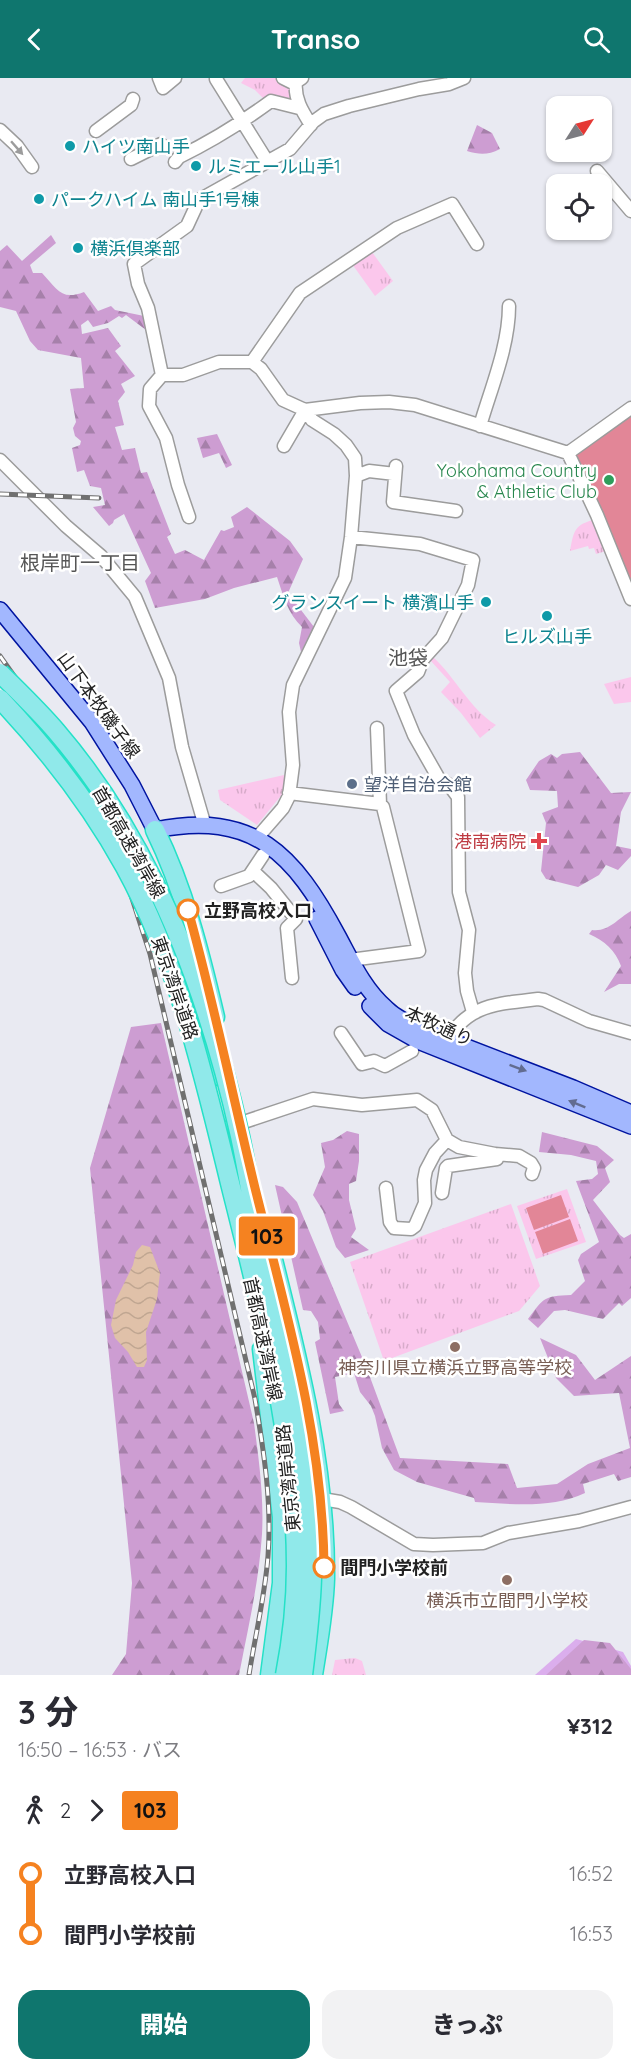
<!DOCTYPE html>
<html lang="ja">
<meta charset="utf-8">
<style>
:root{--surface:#fff;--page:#f2f2f3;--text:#2b2b33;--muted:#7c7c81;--accent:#0f766e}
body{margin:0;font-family:Quicksand,"Noto Sans JP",sans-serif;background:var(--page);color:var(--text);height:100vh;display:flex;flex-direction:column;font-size:22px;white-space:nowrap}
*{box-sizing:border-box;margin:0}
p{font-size:20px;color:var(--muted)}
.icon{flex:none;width:33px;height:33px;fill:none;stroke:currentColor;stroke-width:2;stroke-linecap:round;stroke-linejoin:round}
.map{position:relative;height:1597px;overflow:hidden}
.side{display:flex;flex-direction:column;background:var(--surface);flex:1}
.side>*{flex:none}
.badge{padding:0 12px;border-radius:4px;font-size:21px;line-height:39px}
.needle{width:39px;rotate:54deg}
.buttons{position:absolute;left:546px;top:18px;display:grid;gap:12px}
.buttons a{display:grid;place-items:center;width:66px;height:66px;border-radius:12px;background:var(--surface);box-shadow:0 2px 4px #0004;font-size:30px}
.map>.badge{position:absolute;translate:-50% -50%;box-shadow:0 0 0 3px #fff}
.legs{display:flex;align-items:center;gap:9px;height:66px;padding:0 18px;font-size:20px}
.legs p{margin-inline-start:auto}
.overview{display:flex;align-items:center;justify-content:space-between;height:102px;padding:0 18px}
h1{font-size:33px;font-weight:800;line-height:45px}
.button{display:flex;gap:12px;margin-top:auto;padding:12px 18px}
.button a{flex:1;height:69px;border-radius:18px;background:var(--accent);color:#fff;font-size:24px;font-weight:800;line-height:69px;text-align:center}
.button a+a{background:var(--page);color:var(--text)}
ul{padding:0 18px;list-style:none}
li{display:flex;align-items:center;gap:21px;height:60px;font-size:22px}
li i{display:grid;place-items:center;width:9px;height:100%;margin:0 8px;background:currentColor}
li i::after{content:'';width:15px;height:15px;margin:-8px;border:4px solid;border-radius:50%;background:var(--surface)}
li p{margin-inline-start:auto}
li:first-child i{background:linear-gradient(#0000 50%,currentColor 0)}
li:last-child i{background:linear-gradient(currentColor 50%,#0000 0)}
header{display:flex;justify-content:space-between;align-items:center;height:78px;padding:0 18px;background:var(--accent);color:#fff;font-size:27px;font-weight:800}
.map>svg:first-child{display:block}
.grass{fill:#dbaeed}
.forest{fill:url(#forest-firs)}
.park{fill:url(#park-tufts)}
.pitch{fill:#e28697}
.water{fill:url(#water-waves)}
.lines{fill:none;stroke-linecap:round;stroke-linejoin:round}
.minor-casing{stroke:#9c9c9c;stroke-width:15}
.major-casing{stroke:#0014a0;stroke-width:18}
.highway-casing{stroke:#25e1c7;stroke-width:21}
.minor{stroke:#fff;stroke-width:12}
.major{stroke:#a2b7fe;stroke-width:15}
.highway{stroke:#90e9ea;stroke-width:18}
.rail-casing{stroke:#707070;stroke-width:5}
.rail{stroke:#fff;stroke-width:3;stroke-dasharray:9;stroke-linecap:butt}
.highway-bridge-casing{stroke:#25e1c7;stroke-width:21;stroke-linecap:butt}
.highway-bridge{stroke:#90e9ea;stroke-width:18}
.oneway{fill:#9c9c9c}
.oneway2{fill:#626c90}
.line-1-casing{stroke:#fff;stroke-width:14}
.line-1{stroke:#f58220;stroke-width:9}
.culture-dot{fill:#0f9aa8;stroke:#fff;stroke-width:2}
.leisure-dot{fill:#2e9e5b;stroke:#fff;stroke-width:2}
.service-dot{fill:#5c6f8a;stroke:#fff;stroke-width:2}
.health-dot{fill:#e0444e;stroke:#fff;stroke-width:2}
.stop-1-dot{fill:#fff;stroke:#f58220;stroke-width:3}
.education-dot{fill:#8d6e63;stroke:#fff;stroke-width:2}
.labels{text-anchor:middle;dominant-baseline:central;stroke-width:5;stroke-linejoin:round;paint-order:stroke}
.culture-label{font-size:18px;fill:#0d838f;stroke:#fff;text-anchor:start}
.leisure-label{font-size:18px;fill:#27864d;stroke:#fff;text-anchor:end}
.street-label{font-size:18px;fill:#222;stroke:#fff}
.service-label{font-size:18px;fill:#4e5e75;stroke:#fff;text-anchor:start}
.health-label{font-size:18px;fill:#be3a42;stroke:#fff;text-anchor:end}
.stop-label{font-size:18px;font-weight:bold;fill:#222;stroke:#fff;text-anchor:start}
.education-label{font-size:18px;fill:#785e54;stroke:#fff}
.neighbourhood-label{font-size:20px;fill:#555;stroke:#fff}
</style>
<header><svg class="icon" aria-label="back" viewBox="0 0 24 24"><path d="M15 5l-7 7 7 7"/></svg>Transo<svg class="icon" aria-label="search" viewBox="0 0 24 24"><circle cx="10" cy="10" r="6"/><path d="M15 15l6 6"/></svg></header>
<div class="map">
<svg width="631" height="1597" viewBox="0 0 631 1597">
<defs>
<pattern id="forest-firs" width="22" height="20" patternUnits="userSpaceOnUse" patternTransform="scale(1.5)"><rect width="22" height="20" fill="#cd9dd2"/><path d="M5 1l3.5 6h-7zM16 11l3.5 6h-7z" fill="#a680aa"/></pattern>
<pattern id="park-tufts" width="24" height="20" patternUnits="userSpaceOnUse" patternTransform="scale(1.5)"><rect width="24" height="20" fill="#fbc7ec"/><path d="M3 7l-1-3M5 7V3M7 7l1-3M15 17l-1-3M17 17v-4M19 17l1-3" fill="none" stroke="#d7abca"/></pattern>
<pattern id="water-waves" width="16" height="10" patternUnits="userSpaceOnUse" patternTransform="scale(1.5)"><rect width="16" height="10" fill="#e0c1a9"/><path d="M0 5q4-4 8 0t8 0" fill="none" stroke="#c0a691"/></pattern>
</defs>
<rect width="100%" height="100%" fill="#e9eaf2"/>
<!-- grass -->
<path class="grass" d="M576 1561 623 1574 631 1588V1597H535Z"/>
<!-- forest -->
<path class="forest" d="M477 47 492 55 500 71C488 77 480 77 467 73Z
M51 157 56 165 30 187 33 195H42C57 211 61 223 84 214L98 233 111 228 115 232 144 238 146 252 126 237 122 240 119 238 108 245 93 249 88 242 81 247 82 256 108 250 121 268 115 273 135 298 121 306 125 314 118 323 124 347 115 349 122 372 135 370 141 395 147 394 171 456 167 459 175 476 185 472 204 482 221 452 224 453 234 449 231 439 247 429 290 463 303 481 288 515 314 549 301 574 299 565 302 549C288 536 283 517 277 499L234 510 205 521 155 530 145 503 151 495 124 436 114 442 113 445 109 448 93 429 105 427 101 410 90 408 84 392 77 394 72 370 80 367 81 363 75 358 73 350 76 344 70 311 84 310 81 280 38 272 30 263 16 233 0 229V173L7 167 22 183Z
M217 356 232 387 226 390 219 375 203 380 197 360Z
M580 674 611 715 631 714 621 734 616 768 631 771V778L618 792 606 787 599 797 578 809 546 801 541 793 546 745 542 735 558 729 557 713 530 712 526 702 539 683 551 676 557 680 562 676Z
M631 833V906H619L604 914 621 888C615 872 605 863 589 856L592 852C609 854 617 841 631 833Z
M161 945 254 1345C259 1382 264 1419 262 1456 259 1504 248 1550 239 1597H112L126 1576 132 1505 90 1090 131 949Z
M347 1053 359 1056V1083L356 1103 349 1106V1122L356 1151 351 1159 369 1172 345 1180 336 1169 323 1133 313 1117 325 1089 321 1065 333 1062Z
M542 1054 597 1068 614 1082 605 1090 610 1104 593 1122 620 1157 624 1160 631 1156V1220L622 1228 619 1225 603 1241 565 1232 554 1233 538 1250 528 1241C544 1220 543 1218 571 1217L585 1203 578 1182 581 1176 599 1164 576 1103 592 1101 598 1096 596 1083 571 1077 539 1074Z
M275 1107 283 1109 297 1124 367 1291 400 1380 508 1386 517 1410 557 1406 588 1386 630 1370 619 1315 574 1318 556 1300 540 1260 576 1277 595 1302 631 1278V1399L618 1403 614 1396 583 1406 585 1415C552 1431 511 1426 475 1424L474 1420 417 1404 394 1392 382 1370 375 1338 371 1328 360 1314 354 1295 335 1299 339 1326 344 1333 330 1336 315 1264 320 1261 318 1244 311 1233 303 1232Z
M584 1562 610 1565 631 1591V1597H546Z"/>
<!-- park -->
<path class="park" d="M245 0H275L292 9 295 25 265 22 255 12 241 5Z
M372 174 393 203 375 218 352 186Z
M596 441 606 473 596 476 594 470 589 471 588 468 570 473C574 452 574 447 596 441Z
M433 579C456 600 469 630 496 647L480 660 461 635 441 614 450 604 430 582Z
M631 599V624L614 626 604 606Z
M284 697V714L257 747 220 722 218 712Z
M567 1111 586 1164 536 1181 517 1128Z
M511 1126 540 1208 519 1233 384 1283 350 1184Z
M355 1580 362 1583 366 1597H332L335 1582Z"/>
<!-- pitch -->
<path class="pitch" d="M631 335V509L608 454 598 424 574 380 576 374Z
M561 1117 569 1139 534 1152 526 1130Z
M570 1141 578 1163 543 1176 535 1154Z"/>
<!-- water -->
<path class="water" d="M142 1167 150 1169 160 1195 157 1221 146 1254 147 1282 144 1289H137L128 1274 115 1260 111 1247 116 1222 133 1187 136 1174Z"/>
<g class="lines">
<!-- minor casing -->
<g class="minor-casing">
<path id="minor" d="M159 0 163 10 175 0
M283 0 295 6
M302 0 296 4C294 20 302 33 311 47
M216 1 267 83
M0 52 17 68 32 89
M96 53 131 27 133 21
M131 81 161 66
M175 84 179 79C212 63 241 45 271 23L299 30
M597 93 631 133
M252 284 300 215 397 150 452 126 477 166
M162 297H183L219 284H252L261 291 283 322 305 332 360 325 389 324 415 327 568 375 597 437 631 521
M162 297 148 230 138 206 134 186 187 148 199 122 290 71 313 44 324 36 349 28 419 11 449 6 464 0
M162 297 150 311 149 328 166 360 178 407 189 439
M480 348C491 310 509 268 509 228
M284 368 305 332
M568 375 631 330
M0 382 66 448 101 478 135 519 169 600 182 669 205 748
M396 388 393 424 456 433
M356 398 369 393 395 396
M351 459 420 466 473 482 468 507 442 560 423 581 418 594 396 613 414 657 439 701 449 707 458 719 459 814 469 852 465 895 467 913 473 934
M289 715 380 726
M256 761 283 730 289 718 293 687 289 634 293 607 345 500 351 459 356 398 355 380 346 367 334 356 312 342 305 332
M253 793 271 810 296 841 287 850 292 900
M221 808 249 798 263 777
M350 882 419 873 383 729 380 726 377 650
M341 955 362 986 374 983 385 988 412 973
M444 969C464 926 497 926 538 921L544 922 589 943 631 955
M223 1051 313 1021 362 1027 417 1022 432 1032 447 1062 459 1069 495 1076 519 1078 531 1085 534 1090 532 1096
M386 1110 390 1144 394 1150 411 1151 415 1148 425 1125 424 1102 426 1092 435 1075 447 1062
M442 1115 446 1090 448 1088 497 1081
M316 1420 340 1424 351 1429 414 1466 433 1467 483 1465 508 1455 579 1443 631 1429"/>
</g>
<!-- major casing -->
<g class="major-casing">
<path id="major" d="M0 532 92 644 132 707 155 752C254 732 294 776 338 858 352 884 364 911 386 930 398 942 415 948 430 955L573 1010 631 1035
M317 841 343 892 355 909
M370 928 388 946 418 963 631 1048"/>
</g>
<!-- highway casing -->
<g class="highway-casing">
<path id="highway" d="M155 752C184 811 200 875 215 939
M194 918 212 999
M265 1150C294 1266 326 1381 325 1501 324 1534 318 1565 313 1597
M262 1271 282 1439V1505L270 1597"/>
</g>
<!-- minor -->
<use href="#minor" class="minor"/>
<!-- major -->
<use href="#major" class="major"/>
<!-- highway -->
<use href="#highway" class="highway"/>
<!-- rail casing -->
<g class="rail-casing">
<path id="rail" d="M0 416 99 420
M0 578 49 647 80 696 116 771 150 876 255 1321C264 1374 272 1425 268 1478 265 1518 255 1558 249 1597"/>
</g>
<!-- rail -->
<use href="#rail" class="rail"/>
<!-- highway-bridge casing -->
<g class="highway-bridge-casing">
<path id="highway-bridge" d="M0 595C19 614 39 633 56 653 154 767 208 914 240 1058 249 1100 255 1143 264 1185 287 1288 312 1394 312 1500 311 1532 307 1565 303 1597
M0 621C48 672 91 727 125 789 178 886 203 994 229 1101 260 1226 296 1359 296 1488 296 1524 292 1561 285 1597"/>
</g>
<!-- highway-bridge -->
<use href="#highway-bridge" class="highway-bridge"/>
</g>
<!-- one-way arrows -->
<defs><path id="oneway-solid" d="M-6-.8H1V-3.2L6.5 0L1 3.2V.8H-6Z" transform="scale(1.5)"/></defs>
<use class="oneway" href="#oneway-solid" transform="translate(17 70) rotate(49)"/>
<g class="oneway2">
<use href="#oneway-solid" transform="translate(518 990) rotate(20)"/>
<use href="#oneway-solid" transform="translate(577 1026) rotate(-158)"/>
</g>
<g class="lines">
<!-- line-1 casing -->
<g class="line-1-casing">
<path id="line-1" d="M188 832C214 925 233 1020 256 1114 287 1238 323 1360 324 1489"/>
</g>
<!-- line-1 -->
<use href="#line-1" class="line-1"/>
</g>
<!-- markers -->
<g class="culture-dot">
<circle cx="70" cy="68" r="6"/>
<circle cx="196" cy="88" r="6"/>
<circle cx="39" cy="121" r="6"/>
<circle cx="78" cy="170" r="6"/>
<circle cx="486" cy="524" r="6"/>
<circle cx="547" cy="538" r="6"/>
</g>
<circle class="leisure-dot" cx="609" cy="402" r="6"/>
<circle class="service-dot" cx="352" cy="706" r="6"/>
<path class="health-dot" d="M536 754h6v6h6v6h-6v6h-6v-6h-6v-6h6z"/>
<g class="stop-1-dot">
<circle cx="188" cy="832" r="10"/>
<circle cx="324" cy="1489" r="10"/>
</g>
<g class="education-dot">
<circle cx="455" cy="1269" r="6"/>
<circle cx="507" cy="1502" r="6"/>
</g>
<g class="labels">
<!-- culture labels -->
<g class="culture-label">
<text x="82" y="68">ハイツ南山手</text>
<text x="208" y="88">ルミエール山手1</text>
<text x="51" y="121">パークハイム 南山手1号棟</text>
<text x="90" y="170">横浜倶楽部</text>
<text x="474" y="524" text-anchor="end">グランスイート 横濱山手</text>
<text x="547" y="558" text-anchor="middle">ヒルズ山手</text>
</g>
<!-- leisure labels -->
<g class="leisure-label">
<text x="597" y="392">Yokohama Country<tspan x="597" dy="21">&amp; Athletic Club</tspan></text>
</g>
<!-- street labels -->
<g class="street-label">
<text transform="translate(99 627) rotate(54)">山下本牧磯子線</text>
<text transform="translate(129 764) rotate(60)">首都高速湾岸線</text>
<text transform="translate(175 910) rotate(71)">東京湾岸道路</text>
<text transform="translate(439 948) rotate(24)">本牧通り</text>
<text transform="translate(263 1261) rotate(78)">首都高速湾岸線</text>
<text transform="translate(288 1400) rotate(-96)">東京湾岸道路</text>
</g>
<!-- service labels -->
<g class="service-label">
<text x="364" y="706">望洋自治会館</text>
</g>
<!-- health labels -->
<g class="health-label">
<text x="526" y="763">港南病院</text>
</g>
<!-- stop labels -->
<g class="stop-label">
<text x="204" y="832">立野高校入口</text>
<text x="340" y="1489">間門小学校前</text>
</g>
<!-- education labels -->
<g class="education-label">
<text x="455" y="1289">神奈川県立横浜立野高等学校</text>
<text x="507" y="1522">横浜市立間門小学校</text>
</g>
<!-- neighbourhood labels -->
<g class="neighbourhood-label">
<text x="80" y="484">根岸町一丁目</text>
<text x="408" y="579">池袋</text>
</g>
</g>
</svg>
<div class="buttons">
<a><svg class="needle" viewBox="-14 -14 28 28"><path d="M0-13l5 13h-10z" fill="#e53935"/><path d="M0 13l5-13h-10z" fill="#7c7c81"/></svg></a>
<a><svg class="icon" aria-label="locate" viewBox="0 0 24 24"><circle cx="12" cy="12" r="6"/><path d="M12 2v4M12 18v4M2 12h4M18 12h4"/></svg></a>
</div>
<b class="badge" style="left:267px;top:1158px;background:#f58220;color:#111">103</b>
</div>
<section class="side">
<div class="overview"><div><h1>3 分</h1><p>16:50 – 16:53 · バス</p></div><b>¥312</b></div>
<div class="legs"><svg class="icon" aria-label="walk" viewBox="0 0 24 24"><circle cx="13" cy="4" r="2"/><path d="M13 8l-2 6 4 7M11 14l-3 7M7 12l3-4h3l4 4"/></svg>2<svg class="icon" aria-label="forward" viewBox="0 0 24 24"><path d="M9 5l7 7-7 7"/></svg><b class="badge" style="background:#f58220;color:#111">103</b></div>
<ul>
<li><i style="color:#f58220"></i><b>立野高校入口</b><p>16:52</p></li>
<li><i style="color:#f58220"></i><b>間門小学校前</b><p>16:53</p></li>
</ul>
<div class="button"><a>開始</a><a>きっぷ</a></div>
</section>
